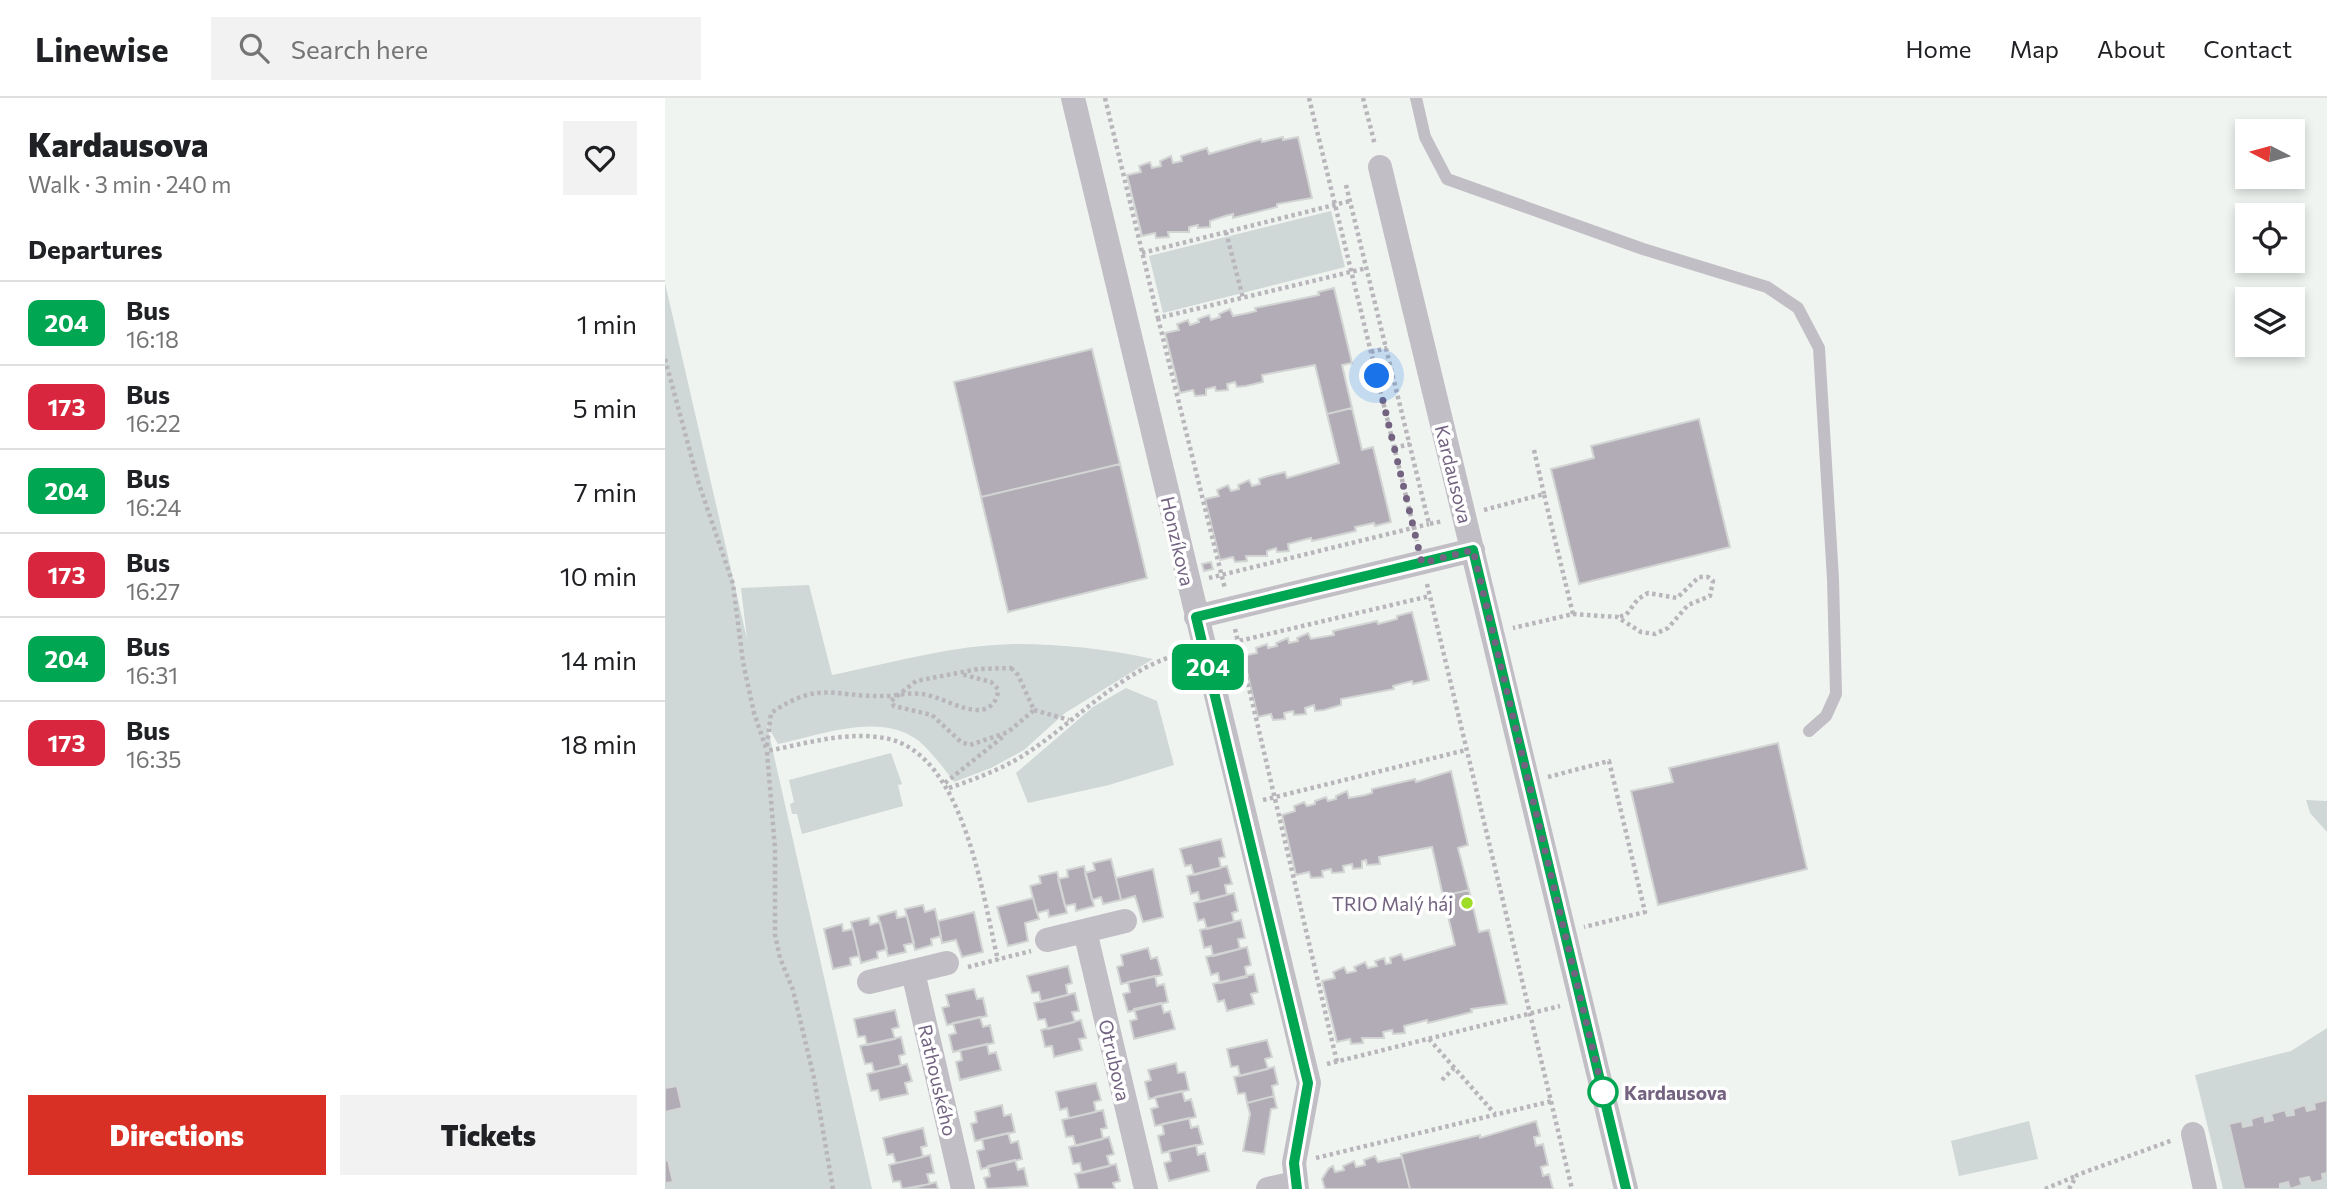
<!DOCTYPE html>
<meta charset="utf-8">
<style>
:root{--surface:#fff;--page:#f2f2f2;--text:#202124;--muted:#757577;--line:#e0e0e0;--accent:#d93025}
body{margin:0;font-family:Commissioner,sans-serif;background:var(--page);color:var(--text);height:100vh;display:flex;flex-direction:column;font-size:26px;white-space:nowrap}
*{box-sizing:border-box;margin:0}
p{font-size:23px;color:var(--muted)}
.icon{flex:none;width:38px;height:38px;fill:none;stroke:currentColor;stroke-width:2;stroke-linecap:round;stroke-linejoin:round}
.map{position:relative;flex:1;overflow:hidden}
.panel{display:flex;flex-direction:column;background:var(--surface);width:665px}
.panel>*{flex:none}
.badge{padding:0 14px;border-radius:10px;font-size:24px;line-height:46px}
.needle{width:46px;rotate:276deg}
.tools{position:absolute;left:1570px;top:21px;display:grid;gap:14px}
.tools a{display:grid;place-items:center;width:70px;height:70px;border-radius:0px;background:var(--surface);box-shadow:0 4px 10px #0003;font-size:35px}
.you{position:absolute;width:35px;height:35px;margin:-18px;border:5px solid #fff;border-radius:50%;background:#1a73e8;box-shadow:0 0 0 10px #1a73e833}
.map>.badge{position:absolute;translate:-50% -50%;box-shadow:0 0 0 4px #fff}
h2{padding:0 28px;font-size:26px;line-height:63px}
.round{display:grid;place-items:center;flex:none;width:74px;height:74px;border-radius:0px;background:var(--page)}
.summary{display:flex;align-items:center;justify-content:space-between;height:119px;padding:0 28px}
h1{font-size:33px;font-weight:800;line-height:52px}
.primary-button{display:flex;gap:14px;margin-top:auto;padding:14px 28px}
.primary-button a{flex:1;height:80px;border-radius:0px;background:var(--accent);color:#fff;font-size:28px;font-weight:800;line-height:80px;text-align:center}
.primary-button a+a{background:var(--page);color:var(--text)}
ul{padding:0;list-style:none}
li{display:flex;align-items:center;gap:21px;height:84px;padding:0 28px;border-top:2px solid var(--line)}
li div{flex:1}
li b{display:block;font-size:26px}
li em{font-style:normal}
li .badge{min-width:77px;font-weight:700;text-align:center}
header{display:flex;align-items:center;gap:42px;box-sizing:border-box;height:98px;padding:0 35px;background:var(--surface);border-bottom:2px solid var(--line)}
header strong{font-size:33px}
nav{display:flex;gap:38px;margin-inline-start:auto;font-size:24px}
.search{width:490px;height:63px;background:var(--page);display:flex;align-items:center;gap:18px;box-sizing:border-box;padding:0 24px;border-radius:0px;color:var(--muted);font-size:26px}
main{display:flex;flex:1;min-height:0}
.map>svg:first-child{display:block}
.green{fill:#cfd8d6}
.building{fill:#b2acb7;stroke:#d2d5d3;stroke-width:2}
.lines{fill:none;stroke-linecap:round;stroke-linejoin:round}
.path{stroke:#b9b6bb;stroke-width:4.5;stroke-dasharray:3.5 3.5;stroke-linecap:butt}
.service{stroke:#c2bec5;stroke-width:12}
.minor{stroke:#c2bec5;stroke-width:24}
.line-casing{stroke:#fff;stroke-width:16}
.line{stroke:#00a651;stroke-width:10}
.walk{stroke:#736380;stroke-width:7;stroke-dasharray:0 12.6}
.poi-dot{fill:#9fdc27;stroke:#fff;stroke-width:2.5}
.stop-dot{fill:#fff;stroke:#00a651;stroke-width:3.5}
.labels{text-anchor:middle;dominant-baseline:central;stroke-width:7;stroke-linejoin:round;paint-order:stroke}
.street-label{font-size:19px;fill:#736380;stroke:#fff}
.poi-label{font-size:19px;fill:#736380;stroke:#fff;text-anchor:end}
.stop-label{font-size:19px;font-weight:bold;fill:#736380;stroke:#fff;text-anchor:start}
</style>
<header>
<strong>Linewise</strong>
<div class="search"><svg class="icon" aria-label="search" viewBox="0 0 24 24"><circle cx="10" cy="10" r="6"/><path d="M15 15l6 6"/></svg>Search here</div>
<nav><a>Home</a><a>Map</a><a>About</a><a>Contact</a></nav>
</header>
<main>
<section class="panel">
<div class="summary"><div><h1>Kardausova</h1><p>Walk · 3 min · 240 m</p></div><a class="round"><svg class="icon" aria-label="heart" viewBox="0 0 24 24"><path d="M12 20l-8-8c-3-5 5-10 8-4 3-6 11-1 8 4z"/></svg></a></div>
<h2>Departures</h2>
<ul>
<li><span class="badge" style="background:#00a651;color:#fff">204</span><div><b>Bus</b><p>16:18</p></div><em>1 min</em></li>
<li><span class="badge" style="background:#d7263d;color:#fff">173</span><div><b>Bus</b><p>16:22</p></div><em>5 min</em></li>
<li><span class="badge" style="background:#00a651;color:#fff">204</span><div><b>Bus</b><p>16:24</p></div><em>7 min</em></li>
<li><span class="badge" style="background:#d7263d;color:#fff">173</span><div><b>Bus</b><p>16:27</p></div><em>10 min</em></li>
<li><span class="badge" style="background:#00a651;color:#fff">204</span><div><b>Bus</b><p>16:31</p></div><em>14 min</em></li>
<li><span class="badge" style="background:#d7263d;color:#fff">173</span><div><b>Bus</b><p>16:35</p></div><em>18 min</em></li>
</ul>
<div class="primary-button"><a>Directions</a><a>Tickets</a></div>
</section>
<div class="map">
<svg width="1662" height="1091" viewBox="0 0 1662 1091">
<rect width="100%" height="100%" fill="#eff4f0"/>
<!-- green -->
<path class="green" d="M666 113 680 169 498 215 484 158Z
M0 185 82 541 76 490 144 487 167 577C226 565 288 547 349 546 396 546 442 551 488 561L400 615 359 652 326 670 289 684C279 670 267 655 254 643 216 613 155 637 113 646L102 627 207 1091H0V1085L8 1083 4 1063H0V1014L17 1010 12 988 0 990Z
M461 590 492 603 509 667 444 687 363 705 351 675 428 609Z
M226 655 237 686 233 687 238 708 137 736 132 716H127L125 706 129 704 124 682Z
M1641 702 1662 703V734L1645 715Z
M1662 930V1091H1558L1530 977 1626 953Z
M1364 1023 1373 1061 1294 1078 1286 1043Z"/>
<!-- building -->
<path class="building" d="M618 39V42L633 39 647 100 612 106V109L568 120V116L560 118 545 123V129L533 130V127L524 129V134H503L504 139 491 140 490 135 477 138 462 77 476 74 474 68 485 64 487 70 496 68 495 63 506 58 508 65 517 63 516 58 542 50 544 56 596 41 597 44Z
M669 190 687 265 677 267 687 310 662 316 650 267 597 277 598 284 581 288 572 289 570 284 562 286 563 292 551 293 550 289 541 291V297L530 298 528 292 515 295 500 235 514 232 512 226 523 222 525 227 534 224 533 221 544 217 546 222 555 219 554 216 565 211 568 218 583 215 591 213 590 210 654 197 653 194Z
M427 251 455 366 316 399 289 284Z
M687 310 697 352 708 349 726 424 710 428 709 425 690 429 691 433 647 443 646 440 638 442 623 446 624 453 612 454 611 450 602 453V458H581L582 463 570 464 568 459 555 462 540 401 554 398 552 392 563 387 566 393 574 391 573 387 584 382 587 388 595 386 594 381 603 378 620 374 622 380 674 365 662 316Z
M1034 321 1065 449 914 486 886 371 929 360 926 348Z
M455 366 482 480 343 514 316 399Z
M546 464 548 471 539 473 537 466Z
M747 514 764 582 748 586 747 583 728 588 729 591 676 601V607L659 612 650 613 649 607 640 610 641 616 629 617 628 613 619 615 620 621 608 622 606 616 593 619 578 558 592 555 591 550 602 546 603 550 612 548 611 545 623 540 624 545 633 543 632 540 643 535 646 541 669 537 668 533 712 523 713 526 732 521V518Z
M1113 645 1142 771 993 807 966 693 1008 684 1004 670Z
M786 673 803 747 793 750 804 792 778 798 767 749 714 759 715 766 702 767 701 762 697 763V770L688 771 687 766 678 768 679 774 667 775 666 771 657 773 658 779 646 780 644 774 631 777 617 717 630 713 629 708 639 704 642 708 650 706V703L661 699 663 703 671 701V698L682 693 684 700 700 697 707 695V691L750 681 751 684Z
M556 741 560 759 554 760 556 770 529 777 526 767 520 768 515 751Z
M446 761 456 802 438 806 436 799 427 802 420 775 430 772 428 765Z
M419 768 429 808 411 813 410 806 400 808 393 781 403 779 402 772Z
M562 768 567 786 560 787 562 797 535 804 533 794 526 796 522 778Z
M488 771 498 819 478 824 470 798 456 802 451 780Z
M392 774 402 815 384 819 383 812 372 815 365 788 376 785 374 778Z
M804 792 814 834 824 832 842 906 806 911 807 914 763 925 762 922 755 924 739 928 740 935 728 936 727 932 718 934 719 940H697L698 945 686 946 685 941 672 944 657 883 670 880 668 874 679 869 682 875 691 873 689 869 700 864 703 870 712 868 710 863 719 860 721 866 726 865 725 860 736 856 739 862 790 847 778 798Z
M569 795 573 813 567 815 569 824 542 831 539 821 533 823 529 805Z
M368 800 374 821 360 825 363 843 343 848 332 809Z
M258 807 260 814 270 811 276 838 266 841 267 847 250 852 240 811Z
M231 813 232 820 242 818 249 845 239 847 241 854 223 858 213 818Z
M309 814 318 854 297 859 291 842 277 845 273 823Z
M204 820 205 827 215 824 222 851 212 854 213 860 196 865 186 824Z
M576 822 580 840 573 841 575 851 548 858 546 848 539 850 535 832Z
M177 826 178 833 188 831 194 858 185 860 186 867 168 871 159 831Z
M582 849 586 867 580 869 582 879 555 885 553 875 546 877 541 859Z
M483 850 486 861 492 859 497 877 456 886 452 869 458 867 456 857Z
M403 868 407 885 401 887 403 897 376 904 374 894 367 895 362 878Z
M589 876 593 894 586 896 589 906 562 913 559 902 553 904 548 886Z
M490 878 492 888 499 886 503 904 463 914 458 896 465 894 463 884Z
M309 891 312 901 318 900 322 918 282 927 277 910 284 908 281 897Z
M410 895 414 913 407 914 410 924 383 931 380 921 373 922 369 905Z
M496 905 499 915 505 913 510 931 469 941 465 923 472 921 469 911Z
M230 912 234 929 227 931 230 941 202 947 200 938 193 939 189 921Z
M315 919 318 929 325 927 329 945 288 954 284 937 291 935 288 925Z
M416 922 421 940 414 941 417 952 389 959 387 948 380 949 376 932Z
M236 939 240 956 234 958 236 968 209 974 207 965 200 966 195 948Z
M602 942 607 959 600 961 603 971 575 978 573 968 566 969 562 951Z
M322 946 324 956 331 954 336 972 295 982 291 964 297 962 295 952Z
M511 965 513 975 520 974 524 992 484 1001 480 984 486 982 483 972Z
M242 966 247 983 240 985 243 996 215 1002 213 992 206 993 202 976Z
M609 969 613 986 607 988 609 998 582 1005 580 995 573 996 569 979Z
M431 985 436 1002 429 1004 431 1014 404 1020 402 1010 395 1012 391 994Z
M12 988 17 1010 0 1014V990Z
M517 993 520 1003 526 1001 531 1019 490 1028 486 1011 493 1009 490 999Z
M609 998 612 1010 606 1011 599 1056 578 1053 585 1016 582 1005Z
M1662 1002V1075L1657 1076 1658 1082 1646 1085 1644 1079 1635 1081 1637 1087 1625 1091 1623 1084 1615 1086V1091H1579L1564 1026 1577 1023 1578 1029 1587 1027 1586 1021 1599 1017 1600 1024 1608 1022 1606 1016 1620 1012 1622 1018 1629 1017 1628 1011 1640 1007 1642 1013 1650 1011 1649 1005Z
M337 1007 339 1018 346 1016 350 1034 310 1043 306 1026 312 1024 310 1014Z
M438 1012 442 1030 436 1031 438 1041 411 1048 408 1038 401 1039 397 1022Z
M524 1020 526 1030 533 1028 538 1046 497 1055 493 1038 499 1036 497 1026Z
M871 1023 875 1038 869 1039 871 1048 878 1046 883 1067 876 1069 878 1078 884 1076 888 1091H745L736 1056 815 1037V1040Z
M258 1030 262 1048 256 1049 258 1059 231 1065 228 1056 222 1057 218 1040Z
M343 1035 346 1045 353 1043 357 1061 316 1071 312 1053 319 1051 317 1041Z
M444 1039 449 1056 442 1058 445 1068 417 1075 415 1065 408 1066 404 1049Z
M531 1047 533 1057 540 1055 544 1073 504 1083 499 1065 506 1063 504 1053Z
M265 1057 269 1075 262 1076 265 1086 237 1091 235 1083 228 1084 224 1067Z
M710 1058 713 1064 737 1059 745 1091H660L657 1081 664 1070 668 1068 670 1074 679 1072 678 1068 689 1063 691 1069 700 1067 699 1062Z
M3 1062 8 1084 0 1085V1063Z
M350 1062 353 1072 359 1070 363 1088 322 1091 319 1080 325 1078 323 1068Z
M451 1066 455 1083 448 1085 450 1091H414L410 1076Z
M271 1084 273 1091H244L264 1086Z"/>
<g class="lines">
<!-- path -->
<path class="path" d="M440 0 493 220 702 170
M644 0 752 443
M698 0 710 47
M681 87 764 426 778 423
M561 134 578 200
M477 155 685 103
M493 220 560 491
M706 254 722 250
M0 261 33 383 68 486 78 564 89 615 102 653
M729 350 745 346
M869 352 879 396
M819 412 879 396 882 409 908 516 848 530
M544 480 764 426
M762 486 907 1091
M908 516 952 519 976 534 990 536 1003 530 1023 507 1045 498 1048 483 1043 479H1034L1012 500 983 495 973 501 961 517 952 519
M570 531 672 964
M561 546 765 498
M346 570 353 577 369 612 343 634 305 647 296 644 267 617 229 608 226 603 251 583 313 571Z
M369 612 404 622
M102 648 106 615C155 582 167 599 219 598 231 598 244 594 256 596 275 598 295 612 313 612 326 612 333 602 333 591L326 584 296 576
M883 679 944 663 980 814 919 829
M280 685 340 637
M284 690C310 681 335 672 359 657 411 624 456 571 518 555
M598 702 801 652
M303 869 366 853
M764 941 830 1016
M662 966 895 908
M777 982 789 970
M651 1060 887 1003
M168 1091 149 980 128 892 115 860 110 837V751L102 653C139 646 180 633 219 640 299 653 317 797 333 862
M1380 1091 1411 1078
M1404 1091 1412 1077 1508 1042"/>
<!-- service -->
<path class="service" d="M751 0 760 39 782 81 978 151 1102 189 1133 210 1154 250 1168 481 1171 596 1161 618 1144 633"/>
<!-- minor -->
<path class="minor" d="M408 0 644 985 629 1065 632 1091
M715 69 961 1091
M531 519 808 452
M420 833 481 1091
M382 842 460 823
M248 874 298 1091
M204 884 282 865
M1528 1036 1540 1091
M603 1091 630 1085"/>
</g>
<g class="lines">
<!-- line casing -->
<g class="line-casing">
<path id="line" d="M632 1091 629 1065 643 985 531 519 808 452 961 1091"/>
</g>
<!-- line -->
<use href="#line" class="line"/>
<!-- walk -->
<path class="walk" d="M712 278 757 465 808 452 938 994"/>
</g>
<!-- markers -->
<circle class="poi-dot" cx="802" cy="805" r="7"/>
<circle class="stop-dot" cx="938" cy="994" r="14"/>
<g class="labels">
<!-- street labels -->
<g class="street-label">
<text transform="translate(789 376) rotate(76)">Kardausova</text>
<text transform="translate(513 443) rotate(77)">Honzíkova</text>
<text transform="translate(450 962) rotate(77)">Otrubova</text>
<text transform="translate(273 982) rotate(77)">Rathouského</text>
</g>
<!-- poi labels -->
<g class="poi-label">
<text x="788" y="805">TRIO Malý háj</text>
</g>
<!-- stop labels -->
<g class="stop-label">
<text x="959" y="994">Kardausova</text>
</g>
</g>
</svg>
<div class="tools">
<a><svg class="needle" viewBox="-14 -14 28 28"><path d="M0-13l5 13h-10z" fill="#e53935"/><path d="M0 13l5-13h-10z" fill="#757577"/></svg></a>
<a><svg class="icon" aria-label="locate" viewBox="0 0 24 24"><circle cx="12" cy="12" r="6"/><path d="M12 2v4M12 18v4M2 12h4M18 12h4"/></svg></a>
<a><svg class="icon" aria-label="layers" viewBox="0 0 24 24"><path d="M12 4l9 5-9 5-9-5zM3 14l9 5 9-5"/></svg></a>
</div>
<div class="you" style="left:712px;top:278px"></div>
<b class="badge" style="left:543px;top:569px;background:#00a651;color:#fff">204</b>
</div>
</main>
